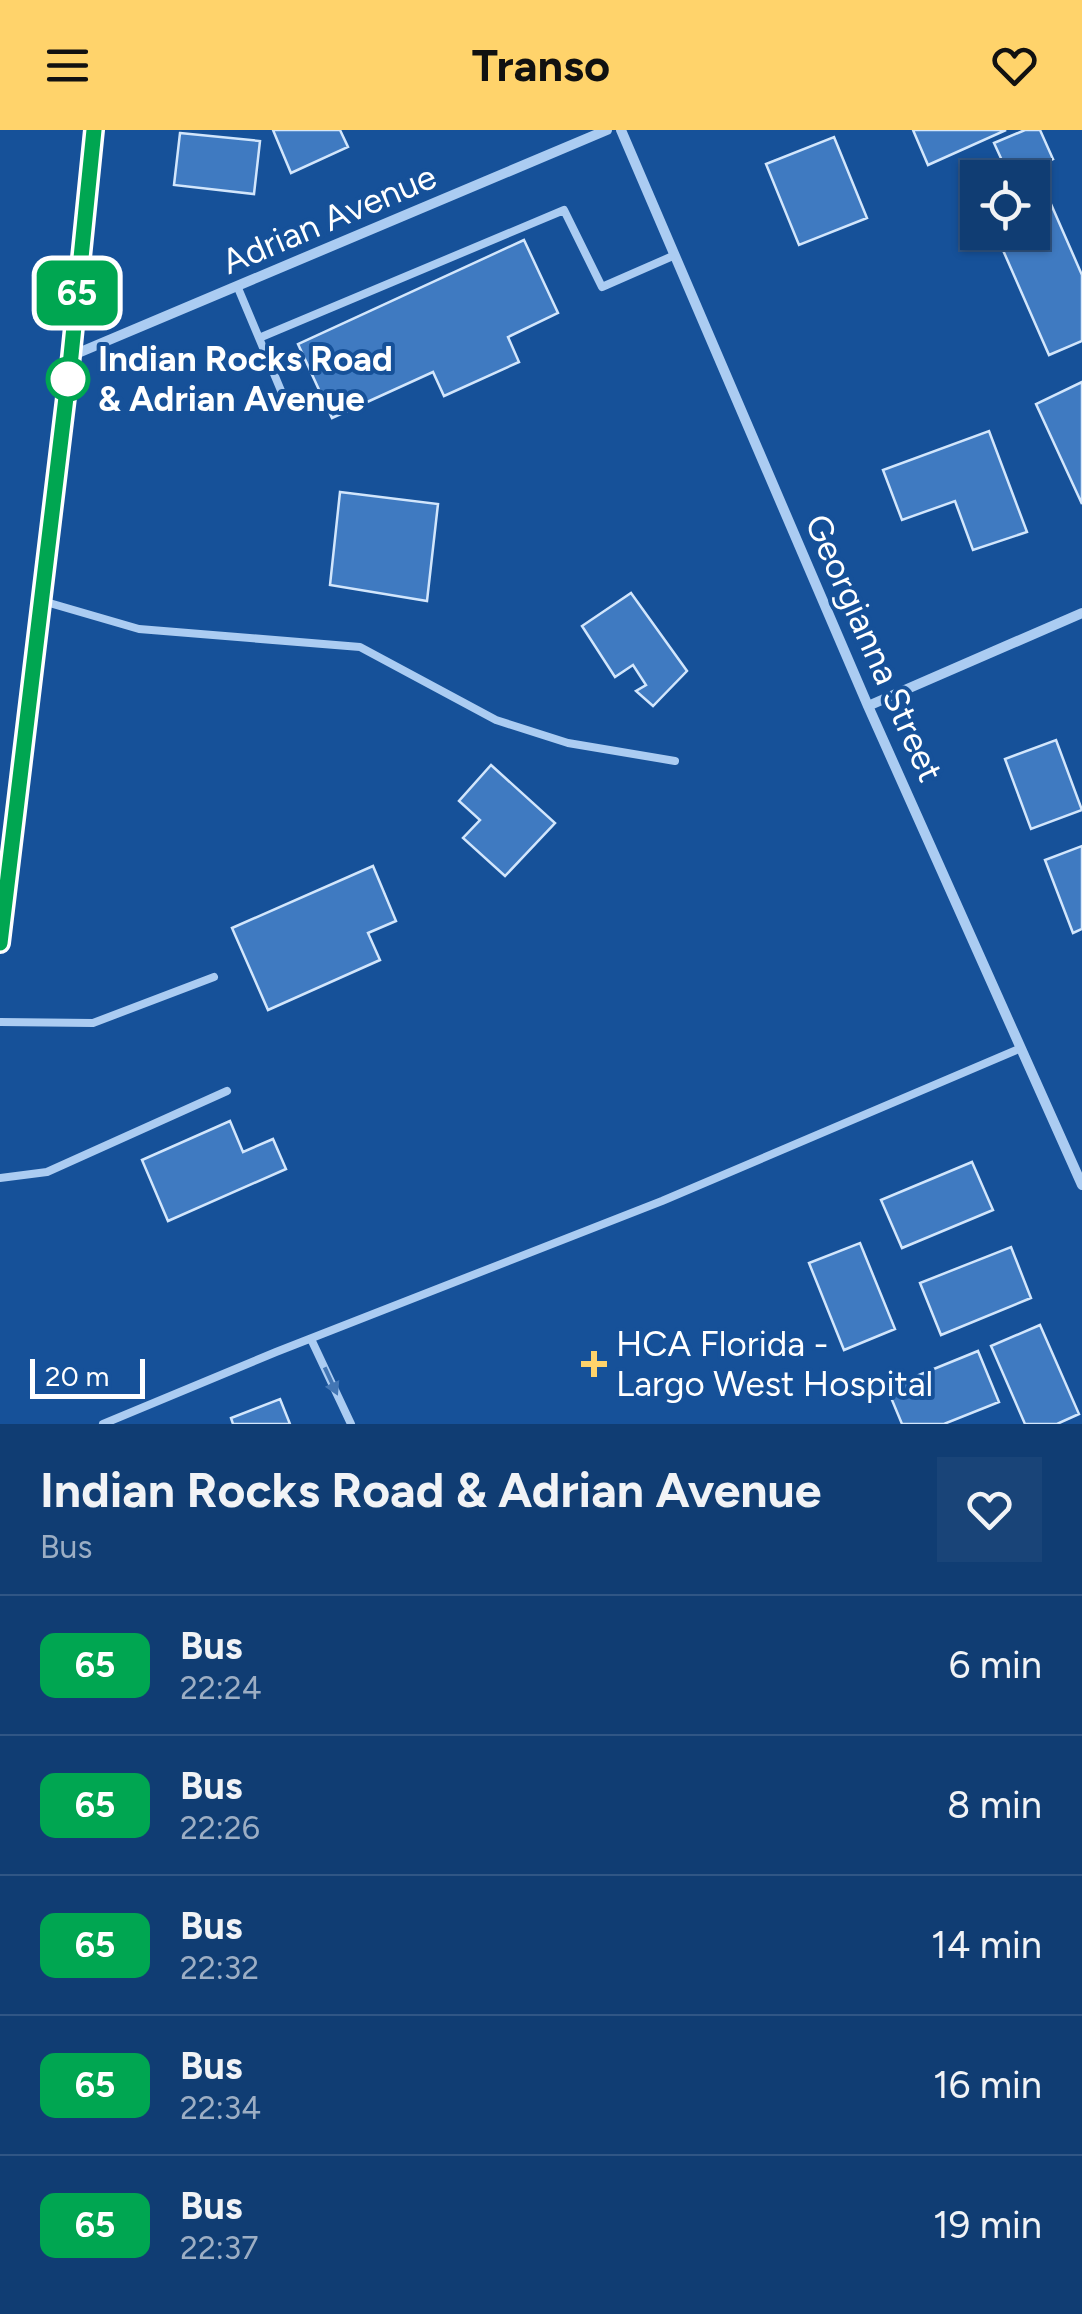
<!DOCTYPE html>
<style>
:root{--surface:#103d73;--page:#194478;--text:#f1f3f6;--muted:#9caec4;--line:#305685;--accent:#ffd36b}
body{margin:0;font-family:Figtree,sans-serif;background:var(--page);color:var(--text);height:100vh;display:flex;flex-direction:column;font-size:38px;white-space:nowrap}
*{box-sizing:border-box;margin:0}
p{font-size:32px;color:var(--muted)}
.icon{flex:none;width:55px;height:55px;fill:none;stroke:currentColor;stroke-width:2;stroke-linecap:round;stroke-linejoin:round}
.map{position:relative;height:1294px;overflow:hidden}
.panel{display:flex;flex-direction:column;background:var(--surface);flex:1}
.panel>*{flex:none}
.badge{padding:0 20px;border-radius:15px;font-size:35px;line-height:65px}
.controls{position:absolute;left:960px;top:30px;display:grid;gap:20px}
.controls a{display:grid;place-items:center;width:90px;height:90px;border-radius:0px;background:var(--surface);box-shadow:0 2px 8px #0004,0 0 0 2px var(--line);font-size:50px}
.scale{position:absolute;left:30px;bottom:25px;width:115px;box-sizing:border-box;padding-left:10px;border:5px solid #fff;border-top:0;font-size:28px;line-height:35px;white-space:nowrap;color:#fff;-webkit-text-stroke:8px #165199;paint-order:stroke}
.map>.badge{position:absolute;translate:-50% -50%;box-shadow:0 0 0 5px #fff}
.round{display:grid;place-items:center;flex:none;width:105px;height:105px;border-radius:0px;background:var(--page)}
.summary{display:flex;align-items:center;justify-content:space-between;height:170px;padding:0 40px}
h1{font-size:48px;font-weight:700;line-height:75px}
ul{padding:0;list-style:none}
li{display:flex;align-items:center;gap:30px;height:140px;padding:0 40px;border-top:2px solid var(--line)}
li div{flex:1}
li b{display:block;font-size:38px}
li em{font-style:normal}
li .badge{min-width:110px;font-weight:700;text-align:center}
header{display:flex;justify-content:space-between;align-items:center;height:130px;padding:0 40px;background:var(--accent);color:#111;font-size:45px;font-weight:700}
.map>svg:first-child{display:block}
.building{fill:#3f7ac1;stroke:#d2e6fc;stroke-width:2.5}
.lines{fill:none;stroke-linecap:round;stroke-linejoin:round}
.lane{stroke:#abccf2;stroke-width:8}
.street{stroke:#abccf2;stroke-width:10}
.secondary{stroke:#d9e9fc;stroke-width:20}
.oneway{fill:#4376b4}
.line-casing{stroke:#fff;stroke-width:22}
.line{stroke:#00a651;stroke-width:15}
.stop-dot{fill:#fff;stroke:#00a651;stroke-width:5}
.poi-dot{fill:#ffd36b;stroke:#165199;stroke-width:4}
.labels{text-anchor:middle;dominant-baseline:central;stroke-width:8;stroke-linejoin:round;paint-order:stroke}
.street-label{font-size:35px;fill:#fff;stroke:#165199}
.stop-label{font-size:35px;font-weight:bold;fill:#fff;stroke:#165199;text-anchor:start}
.poi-label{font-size:35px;fill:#fff;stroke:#165199;text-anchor:start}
</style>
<header><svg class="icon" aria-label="menu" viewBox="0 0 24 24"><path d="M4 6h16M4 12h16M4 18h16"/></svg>Transo<svg class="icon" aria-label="heart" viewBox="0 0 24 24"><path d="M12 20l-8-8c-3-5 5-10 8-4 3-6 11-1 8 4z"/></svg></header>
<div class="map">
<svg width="1082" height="1294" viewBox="0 0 1082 1294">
<rect width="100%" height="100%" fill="#165199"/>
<!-- building -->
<path class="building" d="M273 0H340L348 17 291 43Z
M913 0H1006L928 35Z
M1025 0H1040L1053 29 1010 48 994 13Z
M180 3 260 11 254 64 174 55Z
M834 7 867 88 799 115 766 34Z
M1047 65 1082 145V211L1049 225 995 102H1032V71Z
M524 110 558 183 508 207 519 232 444 266 433 242 332 288 298 214Z
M1082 252V374L1036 274Z
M989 301 1027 402 973 420 955 371 902 390 883 340Z
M340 362 438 374 427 471 330 455Z
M631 463 687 541 653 576 636 561 646 555 633 535 615 547 582 496Z
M1056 610 1082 680 1031 699 1005 629Z
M491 635 555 693 505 746 463 708 480 690 459 671Z
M1082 716V799L1073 803 1045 730Z
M373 736 396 791 368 803 380 830 268 880 232 798Z
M230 991 243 1022 273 1009 286 1039 168 1091 142 1030Z
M972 1032 993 1080 902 1118 881 1070Z
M860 1113 895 1199 844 1220 809 1133Z
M1011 1117 1031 1168 941 1205 920 1153Z
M1040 1195 1079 1284 1057 1294H1025L991 1216Z
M978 1221 999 1272 944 1294H902L887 1258Z
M280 1269 290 1294H233L231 1288Z"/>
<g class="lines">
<!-- lane -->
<path class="lane" d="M238 158 259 208 564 80 602 157 675 125
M259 208 287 275
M46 472 139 499 360 517 496 590 568 613 675 631
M0 892 93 893 214 847
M0 1048 47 1042 227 961
M311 1209 351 1294
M103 1294 276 1222 662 1071 1021 918"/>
<!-- street -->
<path class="street" d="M621 0 868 576 1082 1055
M71 226 607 0
M868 576 1082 483"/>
<!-- secondary -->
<path class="secondary" d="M0 812 71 226 94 0"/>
</g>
<!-- one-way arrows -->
<defs><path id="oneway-solid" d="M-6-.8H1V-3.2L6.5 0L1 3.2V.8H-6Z" transform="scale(2.5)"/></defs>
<use class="oneway" href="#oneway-solid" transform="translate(331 1251) rotate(65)"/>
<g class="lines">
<!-- line casing -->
<g class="line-casing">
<path id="line" d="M0 813 71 226 94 0"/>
</g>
<!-- line -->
<use href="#line" class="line"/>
</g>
<!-- markers -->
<circle class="stop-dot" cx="68" cy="249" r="20"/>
<path class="poi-dot" d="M589 1219h10v10h10v10h-10v10h-10v-10h-10v-10h10z"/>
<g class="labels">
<!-- street labels -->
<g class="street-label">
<text transform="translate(329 89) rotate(-23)">Adrian Avenue</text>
<text transform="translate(874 518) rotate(66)">Georgianna Street</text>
</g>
<!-- stop labels -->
<g class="stop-label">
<text x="98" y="229">Indian Rocks Road<tspan x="98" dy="40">&amp; Adrian Avenue</tspan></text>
</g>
<!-- poi labels -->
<g class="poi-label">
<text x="616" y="1214">HCA Florida -<tspan x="616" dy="40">Largo West Hospital</tspan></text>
</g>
</g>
</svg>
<div class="controls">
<a><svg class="icon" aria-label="locate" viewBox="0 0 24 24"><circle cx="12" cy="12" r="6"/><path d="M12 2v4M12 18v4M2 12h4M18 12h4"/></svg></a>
</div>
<div class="scale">20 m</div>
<b class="badge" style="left:77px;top:163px;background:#00a651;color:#fff">65</b>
</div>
<section class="panel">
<div class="summary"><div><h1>Indian Rocks Road &amp; Adrian Avenue</h1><p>Bus</p></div><a class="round"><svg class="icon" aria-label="heart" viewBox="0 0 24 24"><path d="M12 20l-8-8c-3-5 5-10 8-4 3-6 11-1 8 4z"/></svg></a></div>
<ul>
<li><span class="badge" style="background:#00a651;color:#fff">65</span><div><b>Bus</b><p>22:24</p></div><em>6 min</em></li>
<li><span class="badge" style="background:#00a651;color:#fff">65</span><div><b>Bus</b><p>22:26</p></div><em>8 min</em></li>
<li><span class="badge" style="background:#00a651;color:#fff">65</span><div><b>Bus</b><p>22:32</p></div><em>14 min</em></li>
<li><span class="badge" style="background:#00a651;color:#fff">65</span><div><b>Bus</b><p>22:34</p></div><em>16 min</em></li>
<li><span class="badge" style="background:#00a651;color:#fff">65</span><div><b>Bus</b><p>22:37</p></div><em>19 min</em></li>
</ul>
</section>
